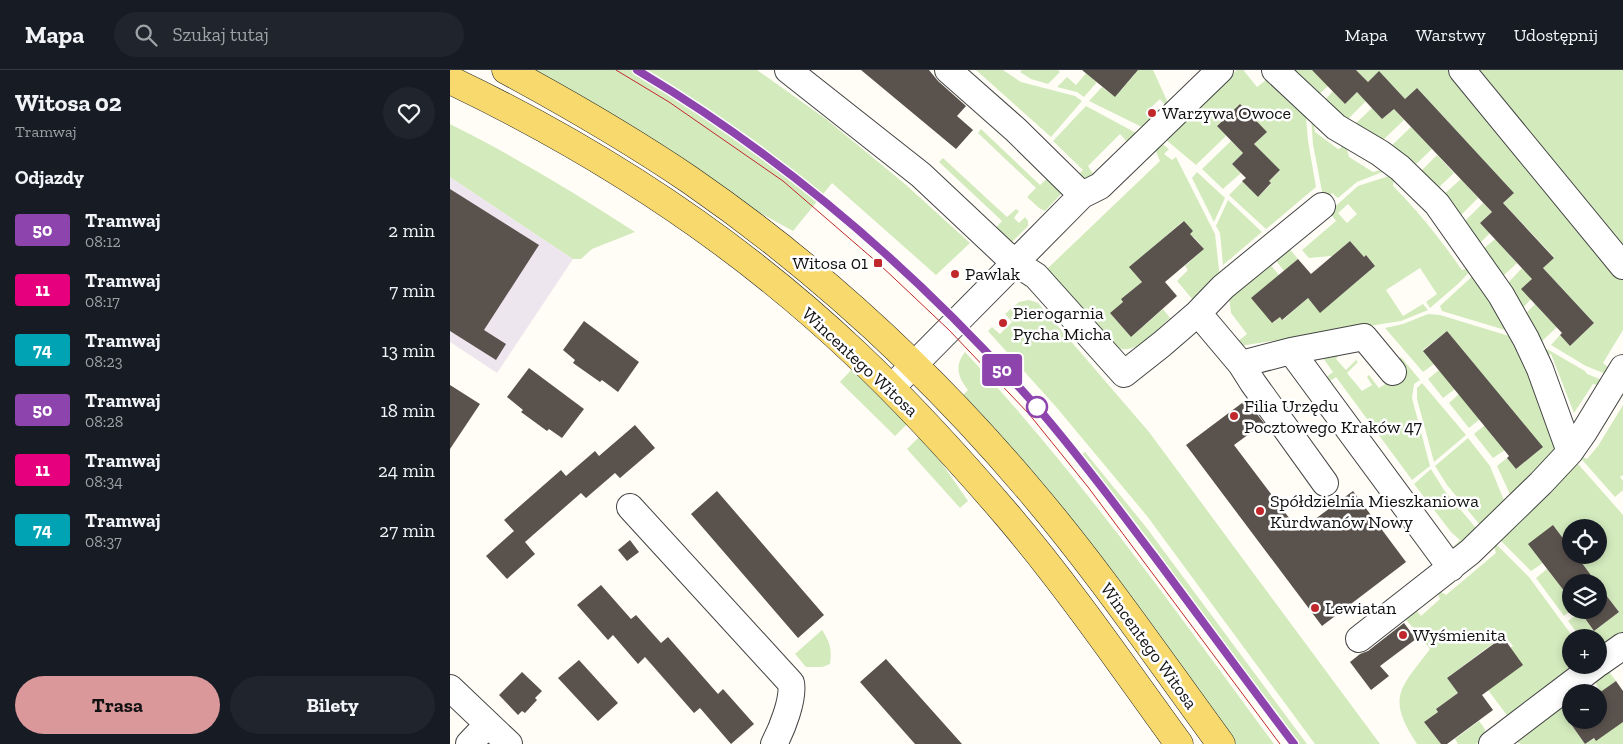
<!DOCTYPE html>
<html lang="pl">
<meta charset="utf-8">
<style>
:root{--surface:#171b24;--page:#20242c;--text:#f1f3f6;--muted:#9ea1a6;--line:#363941;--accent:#db989b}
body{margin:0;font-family:"Zilla Slab",serif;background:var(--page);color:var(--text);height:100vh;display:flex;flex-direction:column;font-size:19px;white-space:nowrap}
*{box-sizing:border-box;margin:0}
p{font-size:16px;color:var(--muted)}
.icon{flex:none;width:28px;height:28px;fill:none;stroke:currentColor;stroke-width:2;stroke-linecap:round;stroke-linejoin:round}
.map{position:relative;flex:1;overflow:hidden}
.side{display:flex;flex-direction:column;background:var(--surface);width:450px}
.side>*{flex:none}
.badge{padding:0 10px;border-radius:4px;font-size:18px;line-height:32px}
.fabs{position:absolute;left:1112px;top:449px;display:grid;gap:10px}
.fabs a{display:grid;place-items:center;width:45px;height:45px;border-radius:50%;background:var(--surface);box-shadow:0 2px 8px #0003;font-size:25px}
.map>.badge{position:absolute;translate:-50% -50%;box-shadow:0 0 0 2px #fff}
h2{padding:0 15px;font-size:19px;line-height:45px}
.round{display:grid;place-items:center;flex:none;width:52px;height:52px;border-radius:26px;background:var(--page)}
.overview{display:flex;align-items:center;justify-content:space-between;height:85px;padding:0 15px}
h1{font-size:24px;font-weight:700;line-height:38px}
.action{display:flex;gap:10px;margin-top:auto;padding:10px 15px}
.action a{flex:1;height:58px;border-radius:30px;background:var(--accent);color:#111;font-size:20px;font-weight:700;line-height:58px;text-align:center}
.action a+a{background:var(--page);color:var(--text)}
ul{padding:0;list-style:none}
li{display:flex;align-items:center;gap:15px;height:60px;padding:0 15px}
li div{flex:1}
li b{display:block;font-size:19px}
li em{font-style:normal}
li .badge{min-width:55px;font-weight:700;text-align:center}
header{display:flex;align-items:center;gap:30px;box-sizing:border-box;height:70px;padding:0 25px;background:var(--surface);border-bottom:1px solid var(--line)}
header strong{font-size:24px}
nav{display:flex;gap:28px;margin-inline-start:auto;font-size:18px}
.search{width:350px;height:45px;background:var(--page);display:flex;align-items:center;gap:12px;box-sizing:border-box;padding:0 18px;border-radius:28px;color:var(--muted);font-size:19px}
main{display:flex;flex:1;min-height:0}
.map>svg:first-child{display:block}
.industrial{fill:#eee6ef}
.green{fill:#d3eabd;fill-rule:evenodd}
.building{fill:#5a524d}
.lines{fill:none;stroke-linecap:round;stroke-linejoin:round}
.minor-casing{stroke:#444;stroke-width:28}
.major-casing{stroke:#222;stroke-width:29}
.minor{stroke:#fff;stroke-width:26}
.major{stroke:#f7d96d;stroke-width:28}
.tram{stroke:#c1282b;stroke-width:1}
.line-casing{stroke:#fff;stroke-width:11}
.line{stroke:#8e44ad;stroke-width:8}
.poi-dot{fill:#c1282b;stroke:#fff;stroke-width:2}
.stop-dot{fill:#fff;stroke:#8e44ad;stroke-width:2.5}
.labels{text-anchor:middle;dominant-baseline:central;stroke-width:5;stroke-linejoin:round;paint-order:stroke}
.poi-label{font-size:18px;fill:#111;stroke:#fff;text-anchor:start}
.street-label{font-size:18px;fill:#111;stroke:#fff}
</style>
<header>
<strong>Mapa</strong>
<div class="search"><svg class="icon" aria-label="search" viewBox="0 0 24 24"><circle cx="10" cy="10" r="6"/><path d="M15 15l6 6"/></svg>Szukaj tutaj</div>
<nav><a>Mapa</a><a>Warstwy</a><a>Udostępnij</a></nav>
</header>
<main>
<section class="side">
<div class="overview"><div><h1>Witosa 02</h1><p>Tramwaj</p></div><a class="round"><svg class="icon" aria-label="heart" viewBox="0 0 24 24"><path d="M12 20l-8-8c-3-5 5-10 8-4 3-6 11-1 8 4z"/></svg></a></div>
<h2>Odjazdy</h2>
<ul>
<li><span class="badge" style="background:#8e44ad;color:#fff">50</span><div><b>Tramwaj</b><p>08:12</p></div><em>2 min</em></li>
<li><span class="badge" style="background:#e6007e;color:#fff">11</span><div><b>Tramwaj</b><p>08:17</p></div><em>7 min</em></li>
<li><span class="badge" style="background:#00a3b4;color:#fff">74</span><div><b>Tramwaj</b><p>08:23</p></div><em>13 min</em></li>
<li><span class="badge" style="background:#8e44ad;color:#fff">50</span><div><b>Tramwaj</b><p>08:28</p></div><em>18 min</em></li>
<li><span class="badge" style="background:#e6007e;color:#fff">11</span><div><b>Tramwaj</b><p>08:34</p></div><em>24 min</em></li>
<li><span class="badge" style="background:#00a3b4;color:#fff">74</span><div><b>Tramwaj</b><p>08:37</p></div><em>27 min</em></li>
</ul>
<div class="action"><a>Trasa</a><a>Bilety</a></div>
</section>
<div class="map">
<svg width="1173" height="674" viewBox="0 0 1173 674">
<rect width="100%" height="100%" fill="#fffdf5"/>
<!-- industrial -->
<path class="industrial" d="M0 107 123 189 47 303 0 272Z"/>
<!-- green -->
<path class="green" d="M83 0H307L376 49 455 114 520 173 486 205 382 113 343 161 301 138Z
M526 0H553L571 12 625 26 632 31 601 67Z
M572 0H608L610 2 598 14 581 9 570 2Z
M680 0H703L719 35 717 37 710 29 695 43 703 50 694 58 639 31 652 17 665 27 685 4Z
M787 0H795L794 1 807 17 816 10 842 35 856 47 858 71 866 117 816 159 779 125 793 111 808 127 821 114 819 111 830 101 804 74 816 62 790 34 767 55 776 66 746 95 715 69Z
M839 0H876L878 16 866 27Z
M906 0H1003L1173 208V260L1153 293 1164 302 1161 306 1136 296 1101 275 1110 265 1120 276 1144 253 1093 198 1104 187 1053 133 1064 123 967 18 955 29 929 2 918 12Z
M1021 0H1173V186Z
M636 3 647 12 634 27 627 22 607 17 617 7 626 15Z
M883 21 895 34 907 22 916 31 896 51 873 32Z
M636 36 688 64 679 74 670 64 638 96 645 107C638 109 634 110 628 105L633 100 603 71Z
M922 38 932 49 944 39 954 50 931 72 904 55Z
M861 47H863L865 62 888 79 891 78V67L894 68 899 87 923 102 938 98 940 99 907 112 888 128 882 123 875 130 873 127 863 74Z
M0 54C64 86 125 123 185 162L142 179 131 189H123L0 107Z
M961 57 982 79 964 96 939 78Z
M531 59 590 115 600 106 612 123 595 141 589 138 577 127 586 118 528 63Z
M781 71 793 83 782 94 791 103 773 119 752 99Z
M711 73 719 79 714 84 722 90 726 87 765 164 770 208 743 230 727 211 738 200 735 196 754 179 744 167 738 166 743 161 733 151 680 197 692 212 671 229 673 232 660 243 681 267 713 239 720 248C706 260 685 287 666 277L597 199 710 91 705 79Z
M987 85 1004 103 987 119 970 102Z
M493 88 557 147 566 139 569 141 564 148 569 153 575 147 578 151V156L561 173 544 160 552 151 489 92Z
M747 102 775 128 764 152 742 108Z
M945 104 943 116C969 142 991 170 1012 200L1025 196 1009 213 980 238 976 232 987 224 970 198 936 220 953 246 973 234 978 240 951 251 796 275 792 276 787 272 797 264 781 243 779 226 819 193 829 205 802 228 823 253 830 247 833 250 858 228 870 242 925 196 916 185 910 189 911 184 900 171 882 186 859 188 852 180 886 151 879 142 908 116ZM898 134 907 144 897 153 888 143Z
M1011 109 1028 128 1010 146 992 126Z
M778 130 812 162 773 195 770 163 766 156Z
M1033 133 1042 142 1030 153 1040 163 1027 176 1014 152Z
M1045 169 1067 193 1050 209 1031 181Z
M838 177 848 189 834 201 824 188Z
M1072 198 1082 209 1081 229 1071 240 1056 215Z
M1028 201 1065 263 992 241 990 236Z
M579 230 588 233 699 362 930 674H865L697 446 607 338 538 261 542 257 550 264 562 252 555 244 569 232Z
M1085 234 1107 257 1090 273 1074 245Z
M978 244 990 245 1069 269 1064 275 1079 305 1109 380 1064 433 1047 396 1057 388 1066 399 1092 378 997 261 973 280 984 294 973 302 935 258 953 254Z
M894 277 886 289 896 300 906 290 908 292 897 303 912 321 922 315 917 307 919 305 929 318 940 311 934 300 951 287 970 310 964 314 962 328 980 396 962 410 886 307 877 313 874 309 883 302 873 288V284Z
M1097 279 1135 301 1137 304 1157 312 1154 316 1143 314 1124 343 1101 284 1091 287Z
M515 282C629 404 725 540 824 674H786L648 487 512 326 518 320C508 307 504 296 515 282Z
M402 299 458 353 445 366 390 312Z
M989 300 1005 319 993 328 978 309Z
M972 313 1016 365 984 392 967 329V318Z
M1009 324 1030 349 1019 358 999 333Z
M1173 335V405L1170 407 1173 411V420L1165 427 1127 384 1137 389 1148 376Z
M1035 355 1055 380 1043 388 1024 364Z
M470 366 484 382 518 431 510 438 457 379Z
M1018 368 1040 396 1057 438 1035 461 997 415 985 396Z
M635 382 696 457 857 674H849L698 469 631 385Z
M1122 390 1129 395 1173 445V563L1149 581V568L1130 567 1118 551 1130 542 1144 561 1169 542 1149 516V512H1146L1126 485H1149V458H1121V479L1103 455 1093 493 1081 501 1050 470 1125 396 1120 392Z
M981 399 994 420 1031 464 1010 479H1001L1010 470 1001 462 964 414Z
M1042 470 1079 507 1123 567 1121 568V595H1131L1059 648 1038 620 1057 580 1063 576 1054 565 997 608 1008 623 986 639 988 642 974 652 991 674H967C936 627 950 619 980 579L954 547 963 536 971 546 990 529 986 519 996 525 1046 483Z
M1097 499 1121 530V540L1114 546 1086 508Z
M372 560C380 572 382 579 380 594L372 597H356L345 584Z
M1157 599 1166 611 1151 622 1143 609Z
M1121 626V643L1116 647 1135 674 1173 652V674H1071L1062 670Z
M1029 651 1035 659 1033 669 1026 674H1008L1005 669Z"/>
<!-- building -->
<path class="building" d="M411 0H479L488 11 516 36 507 46 523 60 506 79Z
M632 0H688L665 27Z
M862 0H906L918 12 929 1 955 29 967 18 1064 123 1053 133 1104 188 1093 198 1144 253 1120 276 1110 265 1112 263 1071 219 1082 209 1030 153 1042 142 944 39 932 49 907 22 895 34Z
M790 34 817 62 804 74 830 100 819 111 821 113 808 127 792 111 796 108 782 94 793 83 767 56Z
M0 119 89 175 34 260 56 274 46 290 0 261Z
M734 151 743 161 740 164 754 179 715 212 727 226 681 267 660 243 673 232 671 229 692 212 679 197Z
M900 171 914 187 916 185 925 196 870 243 858 228 832 250 830 247 822 253 801 228 848 189 861 204Z
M134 251 189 292 168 322 152 310 150 312 123 293 125 290 113 280Z
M997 261 1093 377 1066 399 1057 388 1059 386 973 281Z
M79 298 134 339 112 368 99 359 97 361 71 342 73 340 57 327Z
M0 315 30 334 0 379Z
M796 330 814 353 784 375 849 461 903 421 956 492 872 556 736 375Z
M185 355 205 378 170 408 165 403 136 428 131 423 75 472 85 484 57 509 36 486 64 461 54 450 111 400 116 406 145 381 149 386Z
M267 421 374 545 348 568 241 444Z
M1103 455 1121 479V485H1126L1146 512H1121V530L1078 474Z
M180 470 189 482 177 491 168 480Z
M151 515 181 549 186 545 211 573 218 567 268 624 273 619 304 654 281 674 250 638 244 643 195 587 188 594 163 565 158 570 127 535Z
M1149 516 1169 542 1144 561 1129 540H1149Z
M954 553 966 569 930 596 939 606 921 620 900 592 910 584 918 581Z
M1053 567 1073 595 1032 625 1043 640 997 674H991L974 652 988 642 986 639 1008 623 997 608Z
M436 589 512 674H465L410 612Z
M129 590 168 633 148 651 108 608Z
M72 602 92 621 85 628 87 630 75 643 72 641 68 645 49 625Z
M1166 611 1173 621V652L1146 671 1144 668 1135 674 1116 647 1121 643V650H1149V623Z"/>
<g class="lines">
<!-- minor casing -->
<g class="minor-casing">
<path id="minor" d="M338 0 471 105 554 183 566 193 586 206 674 304 712 274 748 243 791 294 841 281 1001 498
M498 0 566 60 632 125
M825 0 886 57 930 83 950 98 987 134 1051 225 1076 269 1090 299 1120 382
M1012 0 1173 196
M748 243 773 217 872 136
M841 281 914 267 943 302
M791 294 803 313 875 413
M441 318 632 125 650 116 770 0
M180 437 341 613C344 629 332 659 324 674
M909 569 1020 482 1091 413 1120 382 1134 362 1173 298
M1149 593 1173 576
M0 618 59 674
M19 674 38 654
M1042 674 1146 595"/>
</g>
<!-- major casing -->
<g class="major-casing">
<path id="major" d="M56 0C119 34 181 70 240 110 366 197 480 302 579 419 648 500 708 588 771 674
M0 10C147 80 288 172 406 284 460 335 509 389 557 445 619 518 673 597 729 674"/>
</g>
<!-- minor -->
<use href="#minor" class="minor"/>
<!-- major -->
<use href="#major" class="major"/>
<!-- tram -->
<path class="tram" d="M166 0 219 32 333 111 428 193 499 260 579 344 638 417 830 674
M187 0C337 89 472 206 586 337 631 388 672 443 713 498 756 557 800 615 844 674"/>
</g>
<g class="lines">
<!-- line casing -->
<g class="line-casing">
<path id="line" d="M187 0C337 89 471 206 586 336 628 384 666 436 704 486 751 549 797 612 844 674"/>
</g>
<!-- line -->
<use href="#line" class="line"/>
</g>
<!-- markers -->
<g class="poi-dot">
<circle cx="702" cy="43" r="5"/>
<rect x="423" y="188" width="10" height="10" rx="2.5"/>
<circle cx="505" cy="204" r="5"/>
<circle cx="553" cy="253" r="5"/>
<circle cx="784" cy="346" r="5"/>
<circle cx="810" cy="441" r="5"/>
<circle cx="865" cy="538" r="5"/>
<circle cx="953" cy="565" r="5"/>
</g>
<circle class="stop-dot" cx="587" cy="337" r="10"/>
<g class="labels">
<!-- poi labels -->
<g class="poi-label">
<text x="712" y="43">Warzywa Owoce</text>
<text x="418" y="193" text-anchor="end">Witosa 01</text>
<text x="515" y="204">Pawlak</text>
<text x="563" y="243">Pierogarnia<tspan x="563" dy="21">Pycha Micha</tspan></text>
<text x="794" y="336">Filia Urzędu<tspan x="794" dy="21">Pocztowego Kraków 47</tspan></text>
<text x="820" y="431">Spółdzielnia Mieszkaniowa<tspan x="820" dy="21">Kurdwanów Nowy</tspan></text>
<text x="875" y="538">Lewiatan</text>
<text x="963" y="565">Wyśmienita</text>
</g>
<!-- street labels -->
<g class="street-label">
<text transform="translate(410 292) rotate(43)">Wincentego Witosa</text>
<text transform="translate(699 576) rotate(54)">Wincentego Witosa</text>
</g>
</g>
</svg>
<div class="fabs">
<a><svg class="icon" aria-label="locate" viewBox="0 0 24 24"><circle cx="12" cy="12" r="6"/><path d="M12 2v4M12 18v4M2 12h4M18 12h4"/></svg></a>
<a><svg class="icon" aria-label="layers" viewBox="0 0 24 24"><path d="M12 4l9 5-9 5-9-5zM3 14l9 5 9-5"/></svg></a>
<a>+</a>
<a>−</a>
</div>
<b class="badge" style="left:552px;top:300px;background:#8e44ad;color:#fff">50</b>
</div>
</main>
